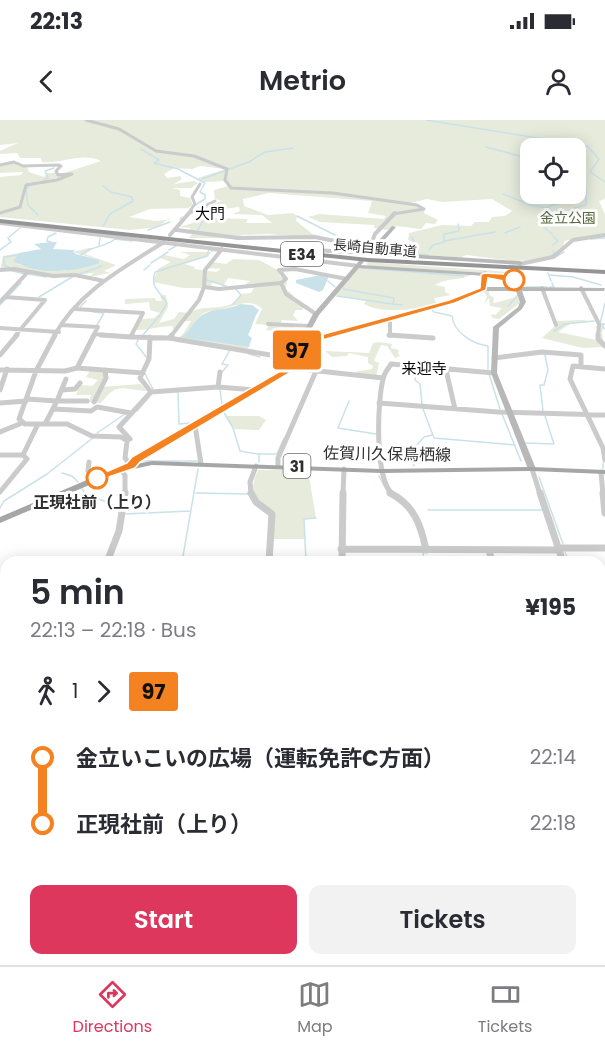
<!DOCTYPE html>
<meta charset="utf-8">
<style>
:root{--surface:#fff;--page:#f2f2f3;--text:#2b2b33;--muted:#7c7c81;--line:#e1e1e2;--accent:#de375d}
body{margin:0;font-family:Poppins,"Noto Sans JP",sans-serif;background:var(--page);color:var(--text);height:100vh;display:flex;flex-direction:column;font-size:22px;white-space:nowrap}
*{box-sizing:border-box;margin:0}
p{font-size:20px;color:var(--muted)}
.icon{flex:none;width:33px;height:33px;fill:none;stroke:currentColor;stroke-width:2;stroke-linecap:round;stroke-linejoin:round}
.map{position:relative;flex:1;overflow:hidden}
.drawer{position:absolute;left:0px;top:436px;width:606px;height:410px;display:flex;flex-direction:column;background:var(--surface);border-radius:18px 18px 0 0;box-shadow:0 3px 15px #0003}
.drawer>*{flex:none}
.badge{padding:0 12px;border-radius:4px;font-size:21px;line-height:39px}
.tools{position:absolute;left:520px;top:18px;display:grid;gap:12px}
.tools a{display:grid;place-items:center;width:66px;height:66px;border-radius:12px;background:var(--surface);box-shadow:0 3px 15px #0003;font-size:30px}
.map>.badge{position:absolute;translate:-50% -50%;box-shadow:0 0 0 3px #fff}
.legs{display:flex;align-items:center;gap:9px;height:66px;padding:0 30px;font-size:20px}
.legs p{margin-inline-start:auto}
.overview{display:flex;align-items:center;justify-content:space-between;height:102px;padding:0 30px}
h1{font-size:33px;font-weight:600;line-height:45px}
.primary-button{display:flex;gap:12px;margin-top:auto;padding:12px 30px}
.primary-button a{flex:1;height:69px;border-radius:12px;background:var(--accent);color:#fff;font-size:24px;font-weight:600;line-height:69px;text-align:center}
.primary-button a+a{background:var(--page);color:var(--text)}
ul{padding:0 30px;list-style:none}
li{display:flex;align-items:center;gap:21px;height:66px;font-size:22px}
li i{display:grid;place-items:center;width:9px;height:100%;margin:0 8px;background:currentColor}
li i::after{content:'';width:15px;height:15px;margin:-8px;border:4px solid;border-radius:50%;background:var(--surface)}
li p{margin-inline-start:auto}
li:first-child i{background:linear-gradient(#0000 50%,currentColor 0)}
li:last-child i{background:linear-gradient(currentColor 50%,#0000 0)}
.status{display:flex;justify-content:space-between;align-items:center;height:42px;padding:0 30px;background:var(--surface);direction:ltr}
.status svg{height:16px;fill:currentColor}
header{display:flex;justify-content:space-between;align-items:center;height:78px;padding:0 30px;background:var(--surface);font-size:27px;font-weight:600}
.dock{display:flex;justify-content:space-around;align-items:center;height:84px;border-top:2px solid var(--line);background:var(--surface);font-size:16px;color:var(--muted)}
.dock a{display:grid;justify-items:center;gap:3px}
.dock .on{color:var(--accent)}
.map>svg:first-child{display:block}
.green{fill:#e6ebdc;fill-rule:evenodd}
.water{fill:#c9e2ea}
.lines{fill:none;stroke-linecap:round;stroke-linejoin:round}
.stream-far1{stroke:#c9e2ea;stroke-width:1.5}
.stream{stroke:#c9e2ea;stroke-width:2}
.street-far4{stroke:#cbcbcb;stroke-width:3}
.street-far3{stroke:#cbcbcb;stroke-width:4}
.street-far2{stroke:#cbcbcb;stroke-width:5}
.street-far1{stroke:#cbcbcb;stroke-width:7}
.street{stroke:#cbcbcb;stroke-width:8}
.secondary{fill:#b8b8b8;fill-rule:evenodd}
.primary{fill:#a6a6a6;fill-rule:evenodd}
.highway{fill:#959595;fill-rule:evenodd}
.line-1{fill:#f58220;stroke:#fff;stroke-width:1.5}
.stop-1-dot{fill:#fff;stroke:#f58220;stroke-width:3}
.labels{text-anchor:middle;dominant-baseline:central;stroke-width:6;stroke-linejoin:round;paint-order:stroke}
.far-park-label{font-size:14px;fill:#58683d;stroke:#fff}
.far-street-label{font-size:14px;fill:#2e2e2e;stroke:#fff}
.far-neighbourhood-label{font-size:15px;fill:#000;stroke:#fff}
.shield{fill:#fff;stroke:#6d6d6d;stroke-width:1.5}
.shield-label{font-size:15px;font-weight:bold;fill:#2e2e2e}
.street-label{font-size:16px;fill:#2e2e2e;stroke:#fff}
.stop-label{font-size:16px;font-weight:bold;fill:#2e2e2e;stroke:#fff}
</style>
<div class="status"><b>22:13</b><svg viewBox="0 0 49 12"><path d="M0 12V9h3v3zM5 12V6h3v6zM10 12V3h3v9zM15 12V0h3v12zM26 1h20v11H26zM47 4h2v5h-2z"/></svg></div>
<header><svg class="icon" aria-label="back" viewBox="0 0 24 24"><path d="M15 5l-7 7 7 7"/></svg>Metrio<svg class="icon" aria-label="person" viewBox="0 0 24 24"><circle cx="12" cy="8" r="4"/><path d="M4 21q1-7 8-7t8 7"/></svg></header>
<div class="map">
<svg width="605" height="845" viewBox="0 0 605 845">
<rect width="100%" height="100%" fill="#fff"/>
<!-- green -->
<path class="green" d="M0 0H605V79L599 81 605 94V114L564 121C564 154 482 136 466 135L460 138 400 133 406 128H412L413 123 408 120 409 113 442 105 471 106 475 102H489L492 97 505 96 512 91 492 79 442 82 427 79 410 83 425 88 424 93 438 100 435 104 426 103 421 109 396 106 386 110 374 108V105L320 102 308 97 319 94 384 99 386 96 368 93 372 81 269 73 243 79 244 86 268 95 293 93 297 96 296 101 314 115 327 119 269 114 241 115 239 118H189L192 114 185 113 191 108 180 107 205 99 196 92 214 98 248 99 246 103H272L262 95 233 94 240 91 239 87 216 90 204 87 222 81 215 79 214 70 228 66 224 61 205 62 197 58 226 49 200 46 192 49 174 48 164 54 167 58 180 56 182 59 174 64 194 61 198 63 191 68H172L180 70V76L190 78 193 85 188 88 150 89 129 97 156 101 172 99 165 101 159 107 130 110 0 97V57L21 55 23 52 0 53V46L19 42 20 46 27 47 29 52 44 57 47 53H64L101 41C81 32 63 44 42 42L41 38H20L17 33 0 34V31L18 23 0 25ZM531 28H576V74H531Z
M88 128H94L85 134 116 145 104 151 110 153 89 157 94 153 53 157 0 150 3 136 19 133 16 136 19 145 64 151 98 140 73 132Z
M211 129 229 132H211L209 136 184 144 195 147 194 149 216 152 221 149 208 148 212 142 226 144 233 139 259 140 285 154 278 156 287 157 286 169 294 176 290 177 294 182 305 185 302 190H296L293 195 298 201 282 200 280 204 295 206 294 209 281 208 280 211 288 213 266 210 269 205 255 204 262 189C250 177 237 186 223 189 216 191 210 190 204 193 194 199 194 209 182 216L249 226 246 231 176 220 183 214 191 201H183L174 210 172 206C160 206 150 210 136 210L142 199 154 198 160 193 150 190 149 182 125 184V179L155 178 156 181H162L160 176 166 175 168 187 159 203 174 199 179 192 190 193C204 182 231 195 241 174L251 173 255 166H243L250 161 228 158 224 165 212 163 211 168H183L153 162 158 149 171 142 160 138 164 135 184 139 190 135 180 132H210Z
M368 142 509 152 503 154 369 146 366 144Z
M360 147 470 155C458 162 451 156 435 165L445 167V172L451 175 434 178 437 184C415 189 385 195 364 184L366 181 336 175Z
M488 169 490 176 494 177 493 183C503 182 510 177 520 177L521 182 499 199 492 198 491 194 495 195 502 188 490 186 489 178 484 184 487 177 485 173 478 171Z
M583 200 588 201 570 204 558 212 596 220 600 204H605L602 212 604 227 583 228 542 218 557 204 556 201Z
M378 222 392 224 391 228 399 230 398 234 400 236 395 238 387 226 381 225 374 241 379 243 376 257 354 252 372 249 373 246 368 243V237L349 233 347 236 332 237 325 231 369 233 373 223Z
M90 251 106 252 102 267 140 264 147 271C122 270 118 261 101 283L89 282 91 275H76L78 271 76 270 81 265 92 266 98 260 86 257Z
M226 296H259L266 300 259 310 234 309Z
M258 350H308L316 398 305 399V419H272L273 393C253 380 248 372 258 350Z"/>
<!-- water -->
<path class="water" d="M51 122H57L53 129 75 130 73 132 76 134 99 140V143C73 153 38 155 13 141L19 133 41 129 34 124Z
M321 155 329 156 323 170 319 172 296 163V160Z
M240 184 252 185 259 190C253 199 253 206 248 215L252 218 249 227 181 217C192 210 195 197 206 193 217 188 229 190 240 184Z
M6 575V648L0 652V591Z"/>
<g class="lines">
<!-- stream-far1 -->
<path class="stream-far1" d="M426 0 587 26 599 39 590 52 605 62
M486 27 531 39
M141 29 159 40 154 43 178 49 205 63 200 72 205 75V79L195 85
M202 59 249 42 265 32 293 28
M43 61 48 58 45 51 54 48
M29 66 26 69 28 85 38 95
M103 66 111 72 132 77 133 81 110 94 103 106
M503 74 531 85 548 88
M195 93 204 99 198 110
M297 96 339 117
M552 96 553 93 548 87 561 82V76L556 74
M560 98 574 88 586 85V69L576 62
M180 99 182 97
M545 108 550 101
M546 109 552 114
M148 110 170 102
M505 113 520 107
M553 116 558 121 553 125
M591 119 605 118
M444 121 495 112
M51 122 47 121 48 117 56 113
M99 125 100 118
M378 129 403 134 415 130 416 124 411 117
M0 130 11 122 8 118 20 108
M169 130 176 126
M429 130 433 125 444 122V114L459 111 458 104
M415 134 428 135
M81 135C90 126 104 128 115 119L132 121
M550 136 555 133 553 131
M554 138 564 132
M151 143 168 132
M10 148 4 145V137L19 135
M362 148 463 156
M144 150 150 145
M13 151 25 154
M548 153 551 161
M28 154 46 157
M77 155 102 146
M549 155 573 157 601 165
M207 160 226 166
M328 161 335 167
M526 167H547
M550 167H554L552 163
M343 169 394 178 393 184 402 185
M337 176 392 184
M39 177 72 157
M605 183 600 204H605
M233 184 241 175 235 168
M0 185 21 163
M508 186 518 175
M80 187 86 181
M430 188 434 192 452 196C454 213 473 224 488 226V249
M93 192 104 193 97 205
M602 206 605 209
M554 211 565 204 594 201
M143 215 160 195 167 183C159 170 150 168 155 152L207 136 209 129
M138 220 136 224 147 238
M249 234 260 237
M416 249 415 260 420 264 422 284
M222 252 228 245 222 244 230 230
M145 254 153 269
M489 254 500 289
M220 269 222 285
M178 272 179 304 191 303
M349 281 338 308 376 314
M423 289 434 318 515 325
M137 291 149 277
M223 291 233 308 240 331 258 334
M543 291 540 265H544L548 250 545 235
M502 294 521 341
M97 313 125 294
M526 323 554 324 545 296
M141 341H198
M259 342V334H277L284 318
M603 343V349
M414 346 409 327H415L424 317 432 315
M62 353 72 356 78 362
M379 356 387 371
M539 357 563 424
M82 369 85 373 120 388V394
M196 373 248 374
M0 388 4 381 47 354 94 317
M428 390H542
M124 394 191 391
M423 432 424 442
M565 432 569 442
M182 442 198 349
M306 442 304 399 316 398
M600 507H605
M600 534 605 549
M0 555 4 556 0 560"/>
<!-- stream -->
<path class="stream" d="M600 737H605
M0 753H6
M286 840 290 845
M535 840 537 845
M571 840 572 845"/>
<!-- street-far4 -->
<path class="street-far4" d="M86 0 119 9 156 31 194 36 227 49 225 60 231 68 333 73 417 85 424 89 393 94
M0 45 14 42 23 46 59 45 61 46 56 51 58 55 72 54 57 60 26 65 20 87 0 93
M190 91 195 84 192 77 200 64
M188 94 215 81"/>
<!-- street-far3 -->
<path class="street-far3" d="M0 103 359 146
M177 110 238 118 315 117 374 129
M170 115 189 93
M370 127 375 114 395 93
M294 129 370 133
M520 144 553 137 573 120 605 115
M0 150 14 149 53 156 75 155 104 161
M279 150 286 159 281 163 286 174 316 194
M279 150 295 149 347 159
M507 157 514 153
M204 167 219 169 281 163
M542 168 556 205
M581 168 599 204 598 216
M5 177 45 180 15 216
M0 182 27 153
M75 189 143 193 131 216
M390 197V216
M268 204 309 206
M61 205 98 207 93 216
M0 208 59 212
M94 214 119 216
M54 216C78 172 123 148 164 122
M171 216 199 180 204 167 205 150 222 129
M324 216 452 181 484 169 485 153"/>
<!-- street-far2 -->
<path class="street-far2" d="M55 215 36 251 19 299 25 304H67L92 316 121 317 127 321 125 338 131 346
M101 215 131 217
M132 215 131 217 169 218 294 239
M389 215 433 218
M598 215V219L605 226
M169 218 172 215
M299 227H306L329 215
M0 235 17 215
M494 238 542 232 581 235V247
M77 248 143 253
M291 248 383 258
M605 249 573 246 570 259 603 328 605 340
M0 250 65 251 77 248 94 215
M446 250 455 289
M66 259 57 281H87
M218 267 220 252
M0 270 7 249
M62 270 75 269 80 263
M151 272 218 267 255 270
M27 279 57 281 45 304
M94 282 106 258 105 250
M0 283 26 281
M379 283 498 292 605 295
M54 289 91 291 97 287 131 293
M195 305 201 344
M0 312 22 303
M130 319 119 307 151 272 140 258 149 239 150 217
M0 335H23
M89 342 88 351 95 359
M278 346V338L316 251
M120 349 125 355V374
M532 349 540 374
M601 352 603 374
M0 372 27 339 23 335 38 304
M251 374 250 362 256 346
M343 374 344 349
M393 374C374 362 377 276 384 256 385 252 389 248 391 244L494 253"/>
<!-- street-far1 -->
<path class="street-far1" d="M251 373 256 382 272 394 269 442
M390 373C414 385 421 405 426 430
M540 373 563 442
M603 373 605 393
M558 428H605
M341 429 559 430
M489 430 492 442
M107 442 119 411 125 373
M342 442 343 373
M600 552 605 567"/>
<!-- street -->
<path class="street" d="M600 640 605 638
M0 699H6
M600 822H605
M175 840V845
M229 840 234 845
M384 840V845
M28 845 38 840"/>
<!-- secondary -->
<path class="secondary" d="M392 106 396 107 374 132 520 141 523 143 520 145 367 135V133Z
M361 140 364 142 361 145 503 154 518 162 520 167 605 168 604 171H522L526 182 522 189 499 208 497 253 536 349 535 351H529L528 349 491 253 493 207 518 187 520 182 516 171H484L481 169 484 167H515L514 164 502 157 359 148 319 195 300 230 293 249 139 341 134 348H128L127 346 133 337 288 247 294 230 313 194 359 141Z"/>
<!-- primary -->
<path class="primary" d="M152 341 381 349 532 347 605 350V354L532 351 381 353 152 345 120 352 0 403V397L115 348Z"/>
<!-- highway -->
<path class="highway" d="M0 99 368 138 605 150V154L368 142 0 103Z"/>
</g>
<!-- line-1 -->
<path class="line-1" d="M484 153 503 154 518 160 514 163 488 158 486 170 455 183 319 221 301 231 291 252 140 342 135 348 97 361 92 358 127 343 132 337 284 249 294 228 313 217 449 180 480 168 481 155Z"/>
<!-- markers -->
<g class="stop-1-dot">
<circle cx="514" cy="160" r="10"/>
<circle cx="97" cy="358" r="10"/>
</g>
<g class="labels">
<!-- far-park labels -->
<g class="far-park-label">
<text x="568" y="98">金立公園</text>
</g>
<!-- far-street labels -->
<g class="far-street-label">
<text transform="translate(375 128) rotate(5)">長崎自動車道</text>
</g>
<!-- far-neighbourhood labels -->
<g class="far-neighbourhood-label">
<text x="210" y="93">大門</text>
<text x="424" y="248">来迎寺</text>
</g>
<!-- shield labels -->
<g class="shield">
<rect x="281" y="122" width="42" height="24" rx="4.5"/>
<rect x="283.5" y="334" width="27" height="24" rx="4.5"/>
</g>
<g class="shield-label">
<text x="302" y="134">E34</text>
<text x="297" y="346">31</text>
</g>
<!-- street labels -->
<g class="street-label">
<text transform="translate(387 334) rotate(1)">佐賀川久保鳥栖線</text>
</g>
<!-- stop labels -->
<g class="stop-label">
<text x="97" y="382">正現社前（上り）</text>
</g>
</g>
</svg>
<div class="tools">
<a><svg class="icon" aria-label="locate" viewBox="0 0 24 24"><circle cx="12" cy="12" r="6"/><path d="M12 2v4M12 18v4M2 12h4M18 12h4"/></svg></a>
</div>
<b class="badge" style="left:297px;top:230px;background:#f58220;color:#111">97</b>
<section class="drawer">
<div class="overview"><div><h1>5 min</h1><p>22:13 – 22:18 · Bus</p></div><b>¥195</b></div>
<div class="legs"><svg class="icon" aria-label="walk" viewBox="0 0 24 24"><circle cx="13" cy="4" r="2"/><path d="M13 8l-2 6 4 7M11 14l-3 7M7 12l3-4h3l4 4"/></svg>1<svg class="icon" aria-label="forward" viewBox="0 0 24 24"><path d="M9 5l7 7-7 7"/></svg><b class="badge" style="background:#f58220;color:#111">97</b></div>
<ul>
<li><i style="color:#f58220"></i><b>金立いこいの広場（運転免許C方面）</b><p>22:14</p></li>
<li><i style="color:#f58220"></i><b>正現社前（上り）</b><p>22:18</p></li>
</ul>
<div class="primary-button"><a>Start</a><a>Tickets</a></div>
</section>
</div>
<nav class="dock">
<a class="on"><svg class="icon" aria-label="directions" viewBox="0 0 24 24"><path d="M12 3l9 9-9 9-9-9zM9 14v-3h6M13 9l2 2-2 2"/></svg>Directions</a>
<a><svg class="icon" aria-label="map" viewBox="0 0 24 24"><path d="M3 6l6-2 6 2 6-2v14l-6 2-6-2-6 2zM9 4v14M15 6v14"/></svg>Map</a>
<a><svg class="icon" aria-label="tickets" viewBox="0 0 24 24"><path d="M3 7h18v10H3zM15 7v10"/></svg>Tickets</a>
</nav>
